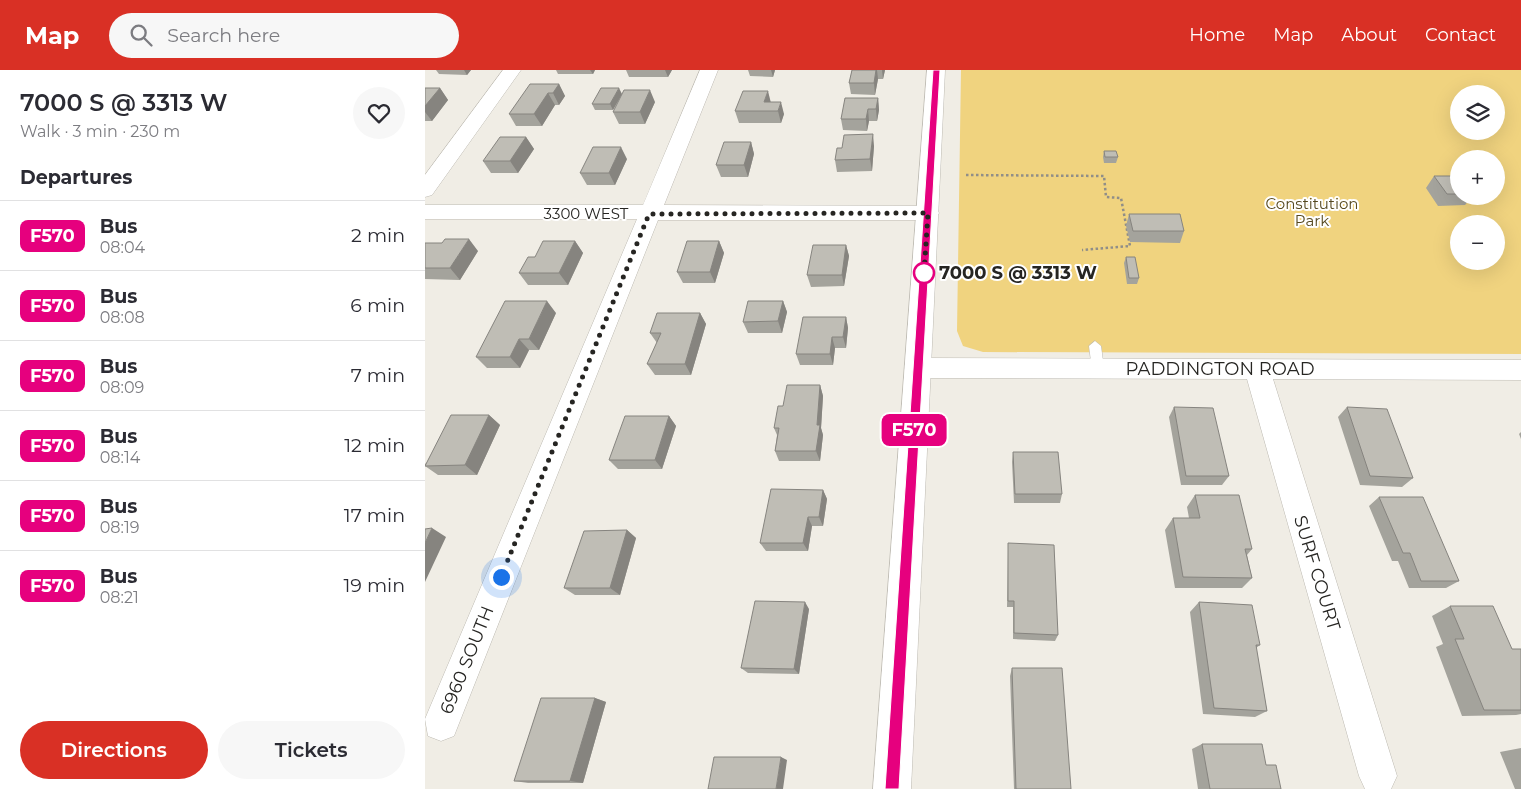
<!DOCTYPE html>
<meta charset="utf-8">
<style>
:root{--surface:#fff;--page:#f7f7f7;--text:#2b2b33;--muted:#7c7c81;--line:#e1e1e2;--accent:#d93025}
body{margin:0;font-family:Montserrat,sans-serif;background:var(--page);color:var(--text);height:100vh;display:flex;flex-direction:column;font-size:19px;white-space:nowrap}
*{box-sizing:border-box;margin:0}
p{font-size:16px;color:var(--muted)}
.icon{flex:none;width:28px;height:28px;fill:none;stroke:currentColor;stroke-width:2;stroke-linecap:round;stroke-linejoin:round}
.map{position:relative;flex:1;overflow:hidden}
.sheet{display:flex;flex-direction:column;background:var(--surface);width:425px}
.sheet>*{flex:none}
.badge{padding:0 10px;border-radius:8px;font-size:18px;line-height:32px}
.tools{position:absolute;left:1025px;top:15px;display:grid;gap:10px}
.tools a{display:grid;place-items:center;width:55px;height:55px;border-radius:50%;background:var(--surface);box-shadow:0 5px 20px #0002;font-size:25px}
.you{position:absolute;width:25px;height:25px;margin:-12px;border:4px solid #fff;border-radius:50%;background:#1a73e8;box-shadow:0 0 0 8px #1a73e833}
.map>.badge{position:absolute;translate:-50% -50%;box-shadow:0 0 0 2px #fff}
h2{padding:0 20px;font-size:19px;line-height:45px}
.round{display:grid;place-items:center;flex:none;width:52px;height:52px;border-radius:26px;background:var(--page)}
.headline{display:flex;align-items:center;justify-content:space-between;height:85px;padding:0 20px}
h1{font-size:24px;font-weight:600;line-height:38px}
.action{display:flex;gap:10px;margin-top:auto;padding:10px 20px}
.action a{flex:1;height:58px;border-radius:30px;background:var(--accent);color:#fff;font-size:20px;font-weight:600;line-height:58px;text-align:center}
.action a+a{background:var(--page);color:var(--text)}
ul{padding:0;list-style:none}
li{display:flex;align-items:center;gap:15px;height:70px;padding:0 20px;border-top:1px solid var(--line)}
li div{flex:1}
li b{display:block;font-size:19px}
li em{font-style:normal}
li .badge{min-width:55px;font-weight:700;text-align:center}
header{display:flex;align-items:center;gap:30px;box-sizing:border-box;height:70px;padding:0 25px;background:var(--accent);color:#fff}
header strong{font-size:24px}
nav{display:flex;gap:28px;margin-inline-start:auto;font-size:18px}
.search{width:350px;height:45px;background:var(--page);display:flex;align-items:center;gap:12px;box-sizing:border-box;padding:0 18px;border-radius:28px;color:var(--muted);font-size:19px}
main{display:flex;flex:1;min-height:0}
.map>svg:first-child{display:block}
.green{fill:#f0d37f;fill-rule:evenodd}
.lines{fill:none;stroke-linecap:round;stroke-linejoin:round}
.lane-casing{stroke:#bdbab2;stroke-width:1}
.street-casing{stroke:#bdbab2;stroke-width:1}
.secondary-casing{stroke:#bdbab2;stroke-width:1}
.path{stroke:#908e88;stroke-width:2.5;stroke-dasharray:2.5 2.5;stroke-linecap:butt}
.lane{fill:#fff;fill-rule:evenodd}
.street{fill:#fff;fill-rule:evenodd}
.secondary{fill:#fff;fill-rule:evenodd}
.wall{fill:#a4a39c}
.shaded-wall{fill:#86847f}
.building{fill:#bfbdb5;stroke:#86847f}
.line{fill:#e6007e;stroke:#fff}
.walk{stroke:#262522;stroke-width:5;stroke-dasharray:0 9}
.stop-dot{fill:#fff;stroke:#e6007e;stroke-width:2.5}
.labels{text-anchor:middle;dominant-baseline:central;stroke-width:4;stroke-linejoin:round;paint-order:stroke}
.far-park-label{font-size:15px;fill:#564920;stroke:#fff}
.far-street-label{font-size:15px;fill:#262522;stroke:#fff}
.stop-label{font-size:18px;font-weight:bold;fill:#262522;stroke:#fff;text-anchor:start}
.street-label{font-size:18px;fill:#262522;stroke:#fff}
</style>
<header>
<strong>Map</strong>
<div class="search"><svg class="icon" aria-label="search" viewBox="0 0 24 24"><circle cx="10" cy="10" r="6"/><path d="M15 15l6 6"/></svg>Search here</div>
<nav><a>Home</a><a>Map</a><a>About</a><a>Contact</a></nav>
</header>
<main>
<section class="sheet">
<div class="headline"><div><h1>7000 S @ 3313 W</h1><p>Walk · 3 min · 230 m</p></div><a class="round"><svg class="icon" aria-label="heart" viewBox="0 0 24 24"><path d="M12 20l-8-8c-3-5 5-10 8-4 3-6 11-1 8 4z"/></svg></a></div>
<h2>Departures</h2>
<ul>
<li><span class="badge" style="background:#e6007e;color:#fff">F570</span><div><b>Bus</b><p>08:04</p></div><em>2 min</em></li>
<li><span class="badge" style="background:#e6007e;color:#fff">F570</span><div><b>Bus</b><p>08:08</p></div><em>6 min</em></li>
<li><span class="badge" style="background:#e6007e;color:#fff">F570</span><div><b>Bus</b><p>08:09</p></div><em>7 min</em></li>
<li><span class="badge" style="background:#e6007e;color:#fff">F570</span><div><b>Bus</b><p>08:14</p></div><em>12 min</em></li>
<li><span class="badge" style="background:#e6007e;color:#fff">F570</span><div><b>Bus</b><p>08:19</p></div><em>17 min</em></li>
<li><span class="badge" style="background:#e6007e;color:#fff">F570</span><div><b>Bus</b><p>08:21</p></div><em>19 min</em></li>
</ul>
<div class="action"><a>Directions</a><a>Tickets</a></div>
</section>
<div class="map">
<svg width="1096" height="719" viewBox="0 0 1096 719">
<rect width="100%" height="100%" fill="#f0ede5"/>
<!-- green -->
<path class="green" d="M536 0H1096V284L558 282 538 276 532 261ZM1034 24H1071V61H1034ZM1034 89H1071V126H1034ZM1034 154H1071V191H1034Z"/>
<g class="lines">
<!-- lane casing -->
<g class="lane-casing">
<path id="lane" d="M670 271 676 276 679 299 673 304 667 299 664 276Z"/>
</g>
<!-- street casing -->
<g class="street-casing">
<path id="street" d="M78 0H96L7 125 0 127V105Z
M275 0H293L239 135 503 136 511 138 514 143 511 148 503 150H233L29 666 16 671 3 666 0 649 212 149H0V135H218Z
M493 288 1096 290V310L848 309 972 706 966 719H940L934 706 822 309 493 308 484 305 480 298 484 291Z"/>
</g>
<!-- secondary casing -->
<g class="secondary-casing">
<path id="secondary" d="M502 0H520L486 719H448Z"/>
</g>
<!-- path -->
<path class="path" d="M541 105 679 106 681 127 696 128 705 176 657 180"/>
<!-- lane -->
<use href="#lane" class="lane"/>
<!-- street -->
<use href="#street" class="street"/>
<!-- secondary -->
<use href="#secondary" class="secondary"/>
</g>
<!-- wall -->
<path class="wall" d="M11 0H46L42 5 14 4Z
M131 0H170L168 4H133Z
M201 0H247L243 7H204Z
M323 0H350L348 7 325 6Z
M427 0H460L458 9H453L450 25 426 24 424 13Z
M134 14 140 26 134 35H130L117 56H91L84 44Z
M0 18H15L23 30 7 51H0Z
M197 24 188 40H170L167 34Z
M453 28 454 40 452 51H444L442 61 418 60 416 49Z
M230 32 220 54H194L188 42Z
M346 32 359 44 356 53H314L310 41Z
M101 67 109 79 93 103H66L58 91Z
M326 72 329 84 323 107H296L291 95Z
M449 76 447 101 412 102 410 90Z
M679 81 693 87 691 93H679L678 87Z
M202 89 190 115H162L155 103Z
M1009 106H1034V126H1048L1040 135 1013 136 1001 118Z
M704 144 759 161 755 173 705 172 701 156Z
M150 171 158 183 143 215H103L94 203 110 187Z
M294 171 299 183 290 213H258L252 202Z
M421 175 424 186 419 216 386 217 382 205Z
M53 181 35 210 0 209V198Z
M701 187 714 208 712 214H702L699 193Z
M358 231 362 242 357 263H323L318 252Z
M131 243 114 280H104L95 298H62L51 287Z
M275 243 281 254 266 305H230L222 294 232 273 225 263Z
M421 247 423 258 421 278H410L408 295H375L371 284Z
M395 315 398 326 396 358 398 365 395 391H354L350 381 352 365 349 358 358 336Z
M749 337 804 406 797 415H756L744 347Z
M922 337 988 408 977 417 935 415 913 347Z
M64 345 75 355 52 405H13L0 396V394Z
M244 346 251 356 237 399H193L184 390Z
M1096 362V369L1094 364Z
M588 382 637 424 635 433H589L587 392Z
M398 420 402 429 398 456H387L383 481H341L335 473Z
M770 425 827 479 822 485 827 508 817 518H750L740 460 748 448H764L762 437Z
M954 427 1034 511 1021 518H984L973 491H967L944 436Z
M202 460 211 468 195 525H150L139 518Z
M583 473 633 565 630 571 588 569V537H582L583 481Z
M774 532 835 575 831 578 842 641 830 647 778 644 765 542Z
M1025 536 1087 579H1096V644L1091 645 1037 646 1011 577 1018 574 1007 546Z
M384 539 374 604 323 603 316 598Z
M587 598 646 719H589L585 606Z
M170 628 181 632 158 713H103L89 711Z
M777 674 841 695 856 719H773L767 679Z
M1096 678V719H1090L1075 682Z"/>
<!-- shaded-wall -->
<path class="shaded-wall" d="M39 0H46L42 5Z
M165 0H170L168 4Z
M240 0H247L243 7Z
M346 0H350L348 7Z
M451 0H452L453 9 450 25 449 13Z
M457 0H460L458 9Z
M134 14 140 26 134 35 128 23Z
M15 18 23 30 7 51 0 42V36Z
M194 18 197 24 188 40 185 34Z
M225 20 230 32 220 54 215 42Z
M343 21 346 33 339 32Z
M123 23 130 35 117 56 109 44Z
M453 28 454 40 452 51 451 39Z
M356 32 359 44 356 53 353 41Z
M443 39 444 51 442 61 441 49Z
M448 64 449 76 447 101 445 89Z
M101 67 109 79 93 103 85 91Z
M326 72 329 84 323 107 319 95Z
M196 77 202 89 190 115 184 103Z
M44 169 53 181 35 210 25 198Z
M150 171 158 183 143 215 134 203Z
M294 171 299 183 290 213 285 202Z
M421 175 424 186 419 216 417 205Z
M122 231 131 243 114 280 104 269Z
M358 231 362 242 357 263 353 251Z
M275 243 281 254 266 305 260 294Z
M421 247 423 258 421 278 418 267Z
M407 267 410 278 408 295 405 284Z
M94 269 104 280 95 298 85 287Z
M395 315 398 326 396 358 398 365 395 391 391 381 392 355Z
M64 345 75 355 52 405 40 395Z
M244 346 251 356 237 399 230 390Z
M398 420 402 429 398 456 394 447Z
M383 447 387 456 383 481 378 473Z
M7 458 21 467 0 512V473Z
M202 460 211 468 195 525 185 518Z
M380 532 384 539 374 604 369 599Z
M170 628 181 632 158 713 145 711Z
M356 687 362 690 358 719H351Z"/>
<!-- building -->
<path class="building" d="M427 0H451L449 13H424Z
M105 14H134L128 23H123L109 44H84Z
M0 18H15L0 36Z
M176 18H194L185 34H167Z
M199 20H225L215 42H188Z
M318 21H343L339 32H356L353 41H310Z
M420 28H453L451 39H443L441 49H416Z
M448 64 445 89 410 90 412 78H417L419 65Z
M75 67H101L85 91H58Z
M299 72H326L319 95H291Z
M168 77H196L184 103H155Z
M679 81H691L693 87H680Z
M1009 106H1034V124H1022Z
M704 144H755L759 161H708Z
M20 169H44L25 198H0V173H17Z
M118 171H150L134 203H94L103 187H110Z
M262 171H294L285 202H252Z
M388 175H421L417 205H382Z
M701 187H710L714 208H704Z
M80 231H122L104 269H94L85 287H51Z
M323 231H358L353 251 318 252Z
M232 243H275L260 294H222L236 263H225Z
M378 247H421L418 267H407L405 284H371Z
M362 315H395L392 355H395L391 381H350L354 358H349L353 336H358Z
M749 337 788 338 804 406H761Z
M922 337 962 339 988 408 945 406Z
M26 345H64L40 395 0 396Z
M200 346H244L230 390H184Z
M588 382H633L637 424H590Z
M346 419 398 420 394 447H383L378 473H335Z
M770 425H814L827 479H820L827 508 758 507 748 448H775Z
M954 427H998L1034 511H996L985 483H978Z
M7 458 0 473V459Z
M202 460 185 518H139L159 461Z
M583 473 629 475 633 565 589 563V531H583Z
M330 531 380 532 369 599 316 598Z
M774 532 827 535 835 575H831L842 641 789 638Z
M1025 536H1068L1087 579H1096V640H1059L1030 569H1039Z
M587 598H637L646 719H591Z
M116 628H170L145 711H89Z
M777 674H837L841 695H851L856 719H785Z
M289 687H356L351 719H283Z"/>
<!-- line -->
<path class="line" d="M508 0H515L474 719H460Z"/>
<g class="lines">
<!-- walk -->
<path class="walk" d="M76 507 224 144 503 143 499 203"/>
</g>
<!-- markers -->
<circle class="stop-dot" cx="499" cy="203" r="10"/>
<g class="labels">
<!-- far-park labels -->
<g class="far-park-label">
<text x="887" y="133">Constitution<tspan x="887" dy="17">Park</tspan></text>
</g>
<!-- far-street labels -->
<g class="far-street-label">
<text x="161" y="143">3300 WEST</text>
</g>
<!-- stop labels -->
<g class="stop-label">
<text x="514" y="203">7000 S @ 3313 W</text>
</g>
<!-- street labels -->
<g class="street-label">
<text x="795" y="299">PADDINGTON ROAD</text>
<text transform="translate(892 503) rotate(73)">SURF COURT</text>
<text transform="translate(42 590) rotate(-68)">6960 SOUTH</text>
</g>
</g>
</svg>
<div class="tools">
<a><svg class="icon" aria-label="layers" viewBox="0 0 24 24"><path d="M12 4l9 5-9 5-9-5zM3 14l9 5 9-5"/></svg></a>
<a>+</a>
<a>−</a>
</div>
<div class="you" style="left:76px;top:507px"></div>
<b class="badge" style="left:489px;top:360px;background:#e6007e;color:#fff">F570</b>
</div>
</main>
